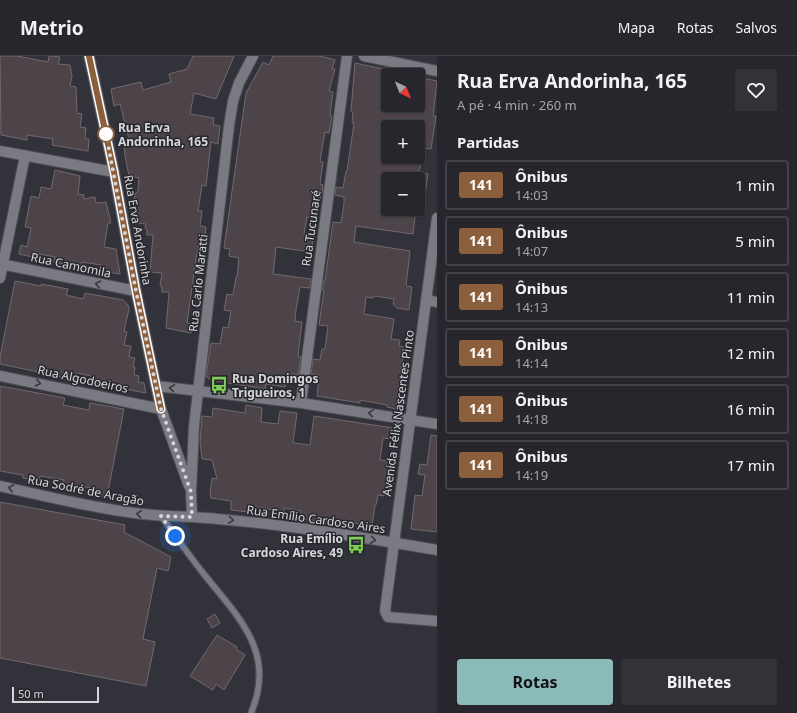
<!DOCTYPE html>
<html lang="pt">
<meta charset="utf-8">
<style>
:root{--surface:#26262c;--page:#323238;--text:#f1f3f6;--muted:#a4a5a9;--line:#424348;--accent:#8bbbb9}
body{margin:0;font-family:"Noto Sans",sans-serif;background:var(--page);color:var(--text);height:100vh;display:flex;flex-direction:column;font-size:15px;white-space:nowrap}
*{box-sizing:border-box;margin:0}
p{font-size:13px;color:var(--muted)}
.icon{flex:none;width:22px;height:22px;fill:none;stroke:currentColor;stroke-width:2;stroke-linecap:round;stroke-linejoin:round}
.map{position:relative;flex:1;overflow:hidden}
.panel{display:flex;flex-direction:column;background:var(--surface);width:360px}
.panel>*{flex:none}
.badge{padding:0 8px;border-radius:3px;font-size:14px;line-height:26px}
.needle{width:26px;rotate:137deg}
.fabs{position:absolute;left:381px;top:12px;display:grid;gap:8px}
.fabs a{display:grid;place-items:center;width:44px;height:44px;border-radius:4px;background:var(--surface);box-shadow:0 1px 3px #0004,0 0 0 1px var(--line);font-size:20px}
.scale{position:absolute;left:12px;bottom:10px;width:87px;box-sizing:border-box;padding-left:4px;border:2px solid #d6d6db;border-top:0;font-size:11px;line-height:14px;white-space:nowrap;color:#d6d6db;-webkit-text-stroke:3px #28282f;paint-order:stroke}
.you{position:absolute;width:20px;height:20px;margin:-10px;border:3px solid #fff;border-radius:50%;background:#1a73e8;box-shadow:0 0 0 6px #1a73e833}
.map>.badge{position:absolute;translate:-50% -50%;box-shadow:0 0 0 2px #fff}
h2{padding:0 20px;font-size:15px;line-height:36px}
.round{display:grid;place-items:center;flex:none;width:42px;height:42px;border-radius:4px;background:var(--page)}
.summary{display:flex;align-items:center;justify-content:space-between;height:68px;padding:0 20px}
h1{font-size:19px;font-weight:700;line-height:30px}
.primary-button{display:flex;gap:8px;margin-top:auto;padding:8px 20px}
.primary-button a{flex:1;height:46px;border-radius:4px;background:var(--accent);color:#111;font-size:16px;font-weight:700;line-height:46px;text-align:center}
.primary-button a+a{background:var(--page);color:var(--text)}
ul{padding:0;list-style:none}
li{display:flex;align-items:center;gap:12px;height:50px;margin:0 8px 6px;padding:0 12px;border:2px solid var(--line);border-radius:4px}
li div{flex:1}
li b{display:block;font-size:15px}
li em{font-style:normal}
li .badge{min-width:44px;font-weight:700;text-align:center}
header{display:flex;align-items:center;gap:24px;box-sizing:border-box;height:56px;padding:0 20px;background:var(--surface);border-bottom:1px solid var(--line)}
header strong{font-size:19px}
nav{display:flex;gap:22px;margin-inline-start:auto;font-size:14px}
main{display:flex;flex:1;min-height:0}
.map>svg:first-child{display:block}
.building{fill:#4c4448;stroke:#72696d}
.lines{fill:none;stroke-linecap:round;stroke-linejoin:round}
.service-casing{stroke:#4f4f55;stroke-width:8}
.minor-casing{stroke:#4f4f55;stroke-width:12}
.service{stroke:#7a7a83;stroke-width:5.5}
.minor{stroke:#7a7a83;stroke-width:10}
.oneway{stroke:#383840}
.line-casing{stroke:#fff;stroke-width:9}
.line{stroke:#8b5e3c;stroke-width:6}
.walk{stroke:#d6d6db;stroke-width:4;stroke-dasharray:0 7.2}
.stop-dot{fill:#fff;stroke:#8b5e3c;stroke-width:2}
.labels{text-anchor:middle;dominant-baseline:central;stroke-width:3;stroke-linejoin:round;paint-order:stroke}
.stop-label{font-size:12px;font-weight:bold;fill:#d6d6db;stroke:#28282f;text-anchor:start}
.street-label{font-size:12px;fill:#d6d6db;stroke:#28282f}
.poi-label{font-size:12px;font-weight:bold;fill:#d6d6db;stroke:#28282f;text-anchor:start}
</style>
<header>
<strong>Metrio</strong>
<nav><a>Mapa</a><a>Rotas</a><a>Salvos</a></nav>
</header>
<main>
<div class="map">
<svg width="437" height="657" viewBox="0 0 437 657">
<rect width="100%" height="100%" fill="#32323a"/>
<!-- building -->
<path class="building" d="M0 0H17L48 6 49 0H52L60 1 58 8 70 9 72 20 70 30 76 31 77 57 82 58 80 71 86 72 85 83H89L88 95 52 89 53 83 27 79V84L1 79Z
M193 0H234L216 43 194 37 190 58 214 62 213 69 220 70 218 88 211 86 206 130 202 129 198 155H202L200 170 206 171 204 187H199L198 196H197L187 267 192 268 191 277 166 272 169 236H162V231L160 230 162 217 150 216 153 179H147V174L146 173 145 171 146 168 138 167 134 149 135 138 138 135 139 122 129 120 125 100 124 87H130L120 48 114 50 111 33 141 26 143 34 171 26 169 18 187 13Z
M273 0H320L335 4 332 13H335L329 35 333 36 330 59 332 60 329 77 325 76 320 105 323 106 320 128 323 129 322 137H321L320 146 318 145 316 163 307 161 304 178 314 180 311 196 276 191 274 210 273 218 311 223 310 232 300 231 296 254 295 265 302 266 298 300 301 301 298 319 287 317 285 331 266 328 265 333 210 324 206 320 211 287 220 288 223 271 228 272 231 255 224 254 227 238 233 239 236 221H237L239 202 229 200 230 193 224 192 246 37 263 6 269 9Z
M355 7 388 14V49H418V21L437 25 433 60H436L431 93 418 91V71H388V101H422L419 116 428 118 424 145H418V123L390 119V122L388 121V153H416L413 178 356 170 354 186 410 195 406 230 412 231 409 254 397 252 393 248 394 243 374 240 373 242 366 241 364 258 394 263 391 283 400 284 399 290 404 291 396 353 387 351V349L360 344V347L317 340 319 319 311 318 313 303 320 304 322 293H325L328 270 319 269 324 234H322L324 225H325L333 166 341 167 344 148V141L335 139 336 131 343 132 346 115H347L354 67H352L353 56 351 55Z
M55 114 80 120 78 138 84 139V143L95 141 96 147 106 146 111 167H108L104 191 116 193 120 218 100 215 101 209 82 206 81 211 54 206 55 201 33 197V201L19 198 21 189 27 191 31 172 25 171 31 140 39 142 41 131 51 133Z
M15 225 41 230V228L68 233 66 239 83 243 85 237 123 244 128 249 129 253 124 275 127 276 124 289 131 290 129 301 135 302 133 311H135L134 319 139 320 138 326 144 327 146 337 94 327 95 321 78 317 77 324 0 308V301Z
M0 330 65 342 63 349 89 354 90 347 124 353 107 441 90 438 91 432 74 429 73 432 63 429 64 424 40 420 39 425 23 422V419L0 415Z
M246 349 262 352 261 366 278 368 280 355 297 357 293 387 310 389 314 360 393 372 392 383 383 382 380 404 389 405 384 440 378 439 376 449H375L372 470 354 467V470L300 463 301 455 284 452V458L274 456V454L256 451 255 455 248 454V456L231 454V445L211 442 210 437 212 422 217 423 212 404 202 403 200 386 202 360 212 361 213 352 245 357Z
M431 379 437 380V476L411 473 415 439 422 440 425 419 418 418 420 408 427 409Z
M0 446 125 469 124 476 171 501 168 515 157 512 143 583 155 586 146 630 0 602Z
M215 558 220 567 212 572 207 563Z
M217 579 237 591 236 593 245 599 224 634 216 628 213 634 190 620Z"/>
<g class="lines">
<!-- service casing -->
<g class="service-casing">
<path id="service" d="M161 460C175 479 188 498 203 517 238 561 277 596 251 657"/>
</g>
<!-- minor casing -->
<g class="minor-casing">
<path id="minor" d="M89 0 114 116 136 235 156 330 161 353 189 430
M364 0 437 15
M0 95 114 116
M437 162 385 555 388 561 437 565
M0 208 136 235
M0 222 25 100
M426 244 437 246
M0 320 161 353
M156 330 301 347 437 368
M301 347 347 0
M0 430C44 440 88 451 134 457 162 461 190 460 218 463 291 469 365 482 437 494
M192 461 191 436 194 370 229 70 233 45 239 27 253 0"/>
</g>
<!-- service -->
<use href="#service" class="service"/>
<!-- minor -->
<use href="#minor" class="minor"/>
</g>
<!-- one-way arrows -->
<defs><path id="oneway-chevron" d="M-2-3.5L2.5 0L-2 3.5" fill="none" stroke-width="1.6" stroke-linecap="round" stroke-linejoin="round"/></defs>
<g class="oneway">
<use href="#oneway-chevron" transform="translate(98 228) rotate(-168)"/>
<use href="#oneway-chevron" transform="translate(38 327) rotate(12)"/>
<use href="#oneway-chevron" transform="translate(172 332) rotate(-172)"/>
<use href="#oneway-chevron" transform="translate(371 357) rotate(-171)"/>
<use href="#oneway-chevron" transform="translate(11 432) rotate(-167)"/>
<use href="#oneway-chevron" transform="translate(139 458) rotate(-174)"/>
<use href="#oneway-chevron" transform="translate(231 464) rotate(6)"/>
<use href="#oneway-chevron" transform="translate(373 484) rotate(8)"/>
</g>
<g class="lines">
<!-- line casing -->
<g class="line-casing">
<path id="line" d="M89 0 114 116 136 235 161 353"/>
</g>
<!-- line -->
<use href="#line" class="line"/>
<!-- walk -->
<path class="walk" d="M106 78 136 235 156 330 161 353 191 436 192 461 161 460 175 480"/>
</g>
<!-- icons -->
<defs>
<g id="bus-bare" transform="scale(1.38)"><path d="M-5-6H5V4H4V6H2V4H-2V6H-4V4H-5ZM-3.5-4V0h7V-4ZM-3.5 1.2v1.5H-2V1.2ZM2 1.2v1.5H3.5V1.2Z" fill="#7fd052" stroke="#28282f" stroke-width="2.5" paint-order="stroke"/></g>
</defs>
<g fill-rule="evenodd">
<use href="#bus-bare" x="219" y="329"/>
<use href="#bus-bare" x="356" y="489"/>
</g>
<!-- markers -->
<circle class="stop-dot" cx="106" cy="78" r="8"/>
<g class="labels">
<!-- stop labels -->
<g class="stop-label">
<text x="118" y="71">Rua Erva<tspan x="118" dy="14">Andorinha, 165</tspan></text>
</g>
<!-- street labels -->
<g class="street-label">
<text transform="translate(311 172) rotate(-82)">Rua Tucunaré</text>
<text transform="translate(138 174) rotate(80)">Rua Erva Andorinha</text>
<text transform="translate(71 209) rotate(12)">Rua Camomila</text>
<text transform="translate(198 227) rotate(-84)">Rua Carlo Maratti</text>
<text transform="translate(83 323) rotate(12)">Rua Algodoeiros</text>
<text transform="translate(398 357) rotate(-82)">Avenida Félix Nascentes Pinto</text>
<text transform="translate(86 434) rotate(11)">Rua Sodré de Aragão</text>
<text transform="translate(316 463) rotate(8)">Rua Emílio Cardoso Aires</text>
</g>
<!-- poi labels -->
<g class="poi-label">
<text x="232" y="322">Rua Domingos<tspan x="232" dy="14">Trigueiros, 1</tspan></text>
<text x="343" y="482" text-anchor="end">Rua Emílio<tspan x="343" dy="14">Cardoso Aires, 49</tspan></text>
</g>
</g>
</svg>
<div class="fabs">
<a><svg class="needle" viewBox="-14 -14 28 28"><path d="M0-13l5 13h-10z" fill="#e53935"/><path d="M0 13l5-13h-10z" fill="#a4a5a9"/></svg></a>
<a>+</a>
<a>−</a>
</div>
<div class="scale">50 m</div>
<div class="you" style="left:175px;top:480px"></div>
</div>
<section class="panel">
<div class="summary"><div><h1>Rua Erva Andorinha, 165</h1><p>A pé · 4 min · 260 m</p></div><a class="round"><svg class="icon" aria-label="heart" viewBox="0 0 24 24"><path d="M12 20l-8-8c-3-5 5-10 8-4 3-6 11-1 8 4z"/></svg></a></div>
<h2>Partidas</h2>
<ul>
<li><span class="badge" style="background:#8b5e3c;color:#fff">141</span><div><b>Ônibus</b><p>14:03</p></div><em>1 min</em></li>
<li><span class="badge" style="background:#8b5e3c;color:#fff">141</span><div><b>Ônibus</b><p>14:07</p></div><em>5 min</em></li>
<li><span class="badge" style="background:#8b5e3c;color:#fff">141</span><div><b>Ônibus</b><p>14:13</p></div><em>11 min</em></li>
<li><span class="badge" style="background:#8b5e3c;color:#fff">141</span><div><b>Ônibus</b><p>14:14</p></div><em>12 min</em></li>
<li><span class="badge" style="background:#8b5e3c;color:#fff">141</span><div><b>Ônibus</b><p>14:18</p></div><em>16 min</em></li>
<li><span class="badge" style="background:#8b5e3c;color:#fff">141</span><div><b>Ônibus</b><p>14:19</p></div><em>17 min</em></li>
</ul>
<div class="primary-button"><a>Rotas</a><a>Bilhetes</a></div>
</section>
</main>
